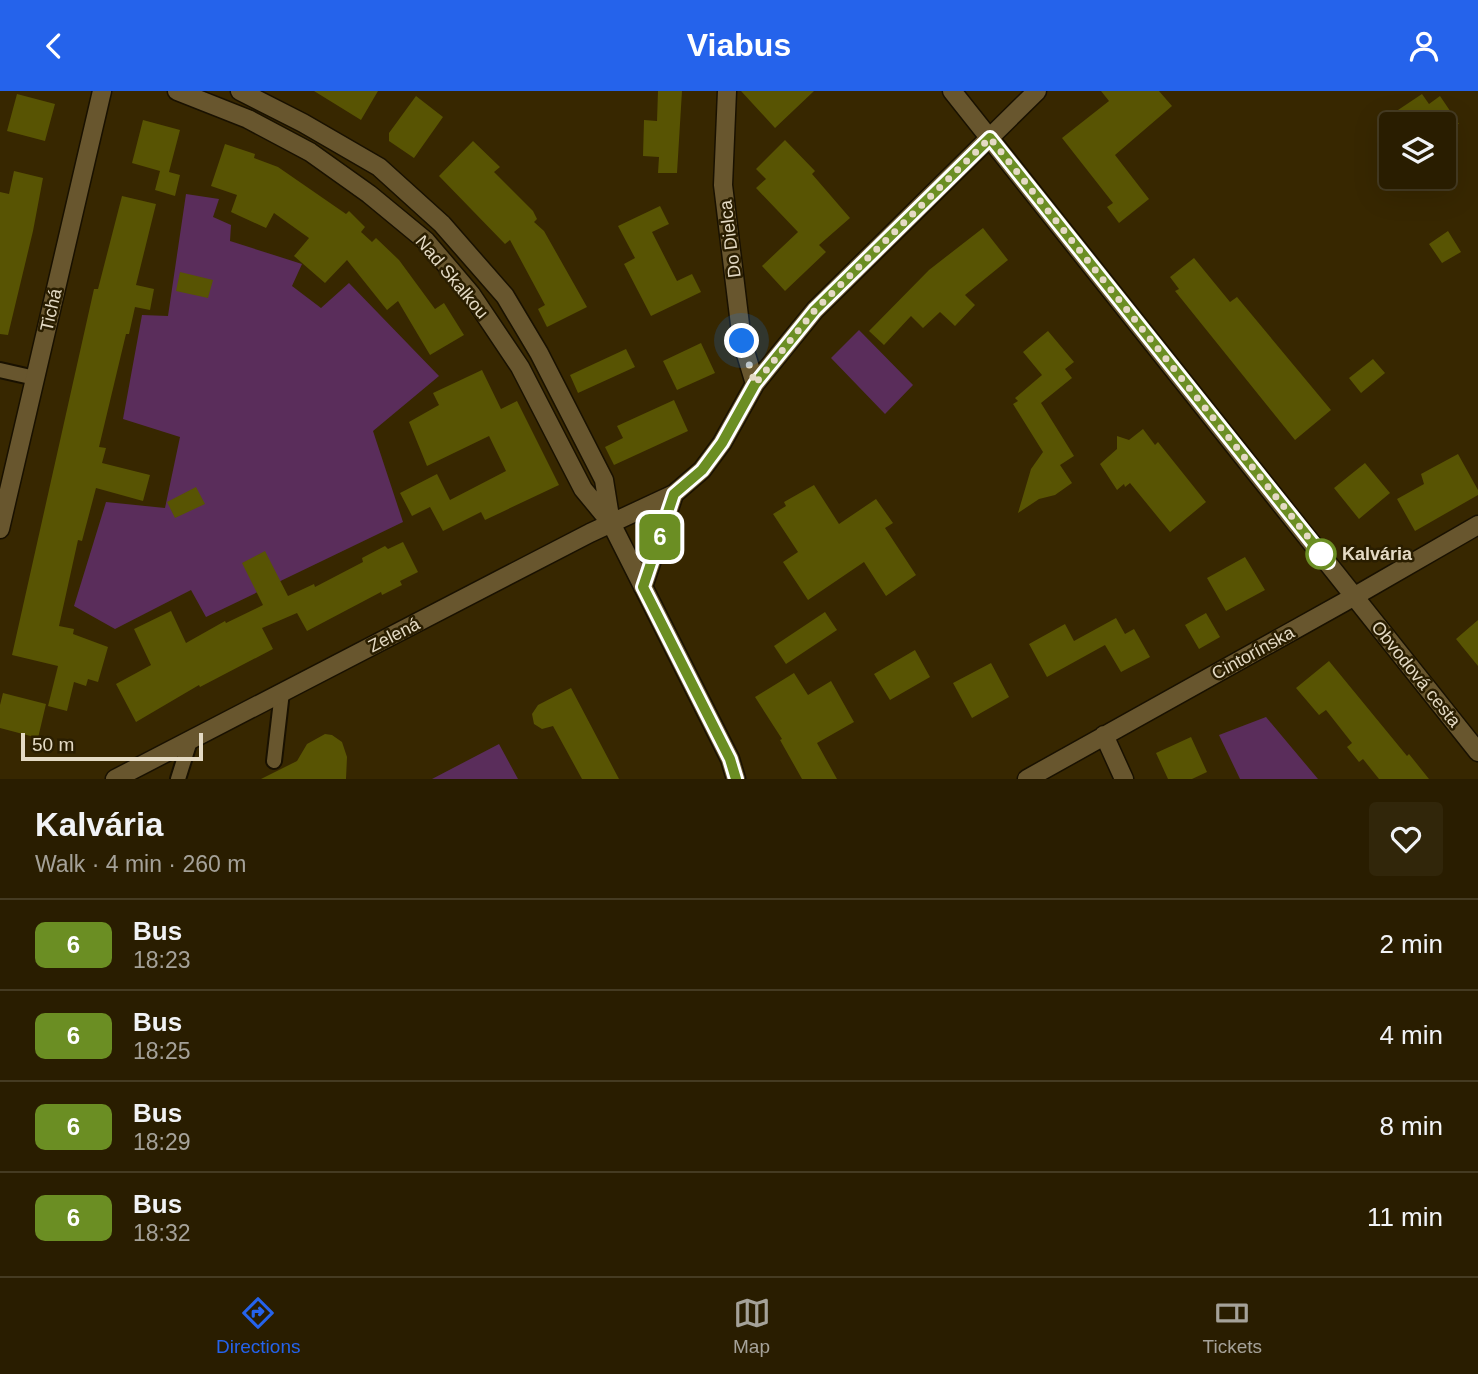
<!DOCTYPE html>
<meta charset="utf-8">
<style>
:root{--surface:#291d00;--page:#31260a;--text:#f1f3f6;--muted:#a5a299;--line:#453b22;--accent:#2563eb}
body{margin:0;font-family:Arial,sans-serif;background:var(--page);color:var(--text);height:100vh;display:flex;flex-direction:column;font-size:26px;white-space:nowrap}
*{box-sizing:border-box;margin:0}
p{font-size:23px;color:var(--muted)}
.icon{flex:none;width:38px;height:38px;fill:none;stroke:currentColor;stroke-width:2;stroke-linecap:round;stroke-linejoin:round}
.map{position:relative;height:688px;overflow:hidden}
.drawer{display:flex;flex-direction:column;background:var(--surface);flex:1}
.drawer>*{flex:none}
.badge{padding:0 14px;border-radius:10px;font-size:24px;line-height:46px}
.buttons{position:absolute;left:1379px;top:21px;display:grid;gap:14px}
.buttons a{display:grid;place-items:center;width:77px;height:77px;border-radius:7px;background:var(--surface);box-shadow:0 7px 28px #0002,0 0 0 2px var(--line);font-size:35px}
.scale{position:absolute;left:21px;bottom:18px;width:182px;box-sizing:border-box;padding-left:7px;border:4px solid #e4dac4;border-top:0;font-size:19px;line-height:24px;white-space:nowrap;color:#e4dac4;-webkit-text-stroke:5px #2a1e00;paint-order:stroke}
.you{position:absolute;width:35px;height:35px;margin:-18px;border:5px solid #fff;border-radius:50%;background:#1a73e8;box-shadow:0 0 0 10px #1a73e833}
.map>.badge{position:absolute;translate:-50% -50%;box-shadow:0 0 0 4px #fff}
.round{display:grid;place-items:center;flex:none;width:74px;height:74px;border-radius:7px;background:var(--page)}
.headline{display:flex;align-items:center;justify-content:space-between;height:119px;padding:0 35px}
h1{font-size:33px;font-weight:600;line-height:52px}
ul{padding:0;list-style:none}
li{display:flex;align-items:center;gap:21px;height:91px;padding:0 35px;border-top:2px solid var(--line)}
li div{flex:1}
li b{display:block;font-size:26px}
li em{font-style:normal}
li .badge{min-width:77px;font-weight:700;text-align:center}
header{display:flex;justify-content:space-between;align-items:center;height:91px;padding:0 35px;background:var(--accent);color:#fff;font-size:32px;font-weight:600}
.dock{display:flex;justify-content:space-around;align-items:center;height:98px;border-top:2px solid var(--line);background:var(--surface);font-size:19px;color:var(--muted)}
.dock a{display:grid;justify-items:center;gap:4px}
.dock .current{color:var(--accent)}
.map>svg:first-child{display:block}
.green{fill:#5a2d5b}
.building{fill:#585403}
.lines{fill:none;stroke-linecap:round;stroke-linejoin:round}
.service-casing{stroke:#191100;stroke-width:18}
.minor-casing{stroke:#191100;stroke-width:21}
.service{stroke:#68562e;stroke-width:14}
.minor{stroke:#68562e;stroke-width:18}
.line-casing{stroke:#fff;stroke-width:16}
.line{stroke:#6b8e23;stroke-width:10}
.walk{stroke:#e4dac4;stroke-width:7;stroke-dasharray:0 12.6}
.stop-dot{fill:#fff;stroke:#6b8e23;stroke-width:3.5}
.labels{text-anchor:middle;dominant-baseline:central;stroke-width:5;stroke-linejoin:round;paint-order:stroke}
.street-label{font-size:18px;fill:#e4dac4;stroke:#2a1e00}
.stop-label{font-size:18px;font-weight:bold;fill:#e4dac4;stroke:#2a1e00;text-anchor:start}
</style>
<header><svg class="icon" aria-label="back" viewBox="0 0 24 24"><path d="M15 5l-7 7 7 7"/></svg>Viabus<svg class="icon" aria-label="person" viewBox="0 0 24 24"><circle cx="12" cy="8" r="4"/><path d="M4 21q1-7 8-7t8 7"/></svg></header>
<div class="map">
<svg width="1478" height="688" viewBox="0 0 1478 688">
<rect width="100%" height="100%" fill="#372700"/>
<!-- green -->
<path class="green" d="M186 103 219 108 213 126 231 134 230 150 302 173 292 195 321 217 349 192 439 285 373 340 403 431 206 526 191 499 115 538 74 515 106 411 165 417 180 346 123 328 142 224 168 225Z
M859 239 913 294 885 323 831 267Z
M1266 626 1318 688H1240L1219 644Z
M499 653 518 688H432Z"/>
<!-- building -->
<path class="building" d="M314 0H378L361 29Z
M658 0H682L677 82H658L659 66 643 65 644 29 657 30Z
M741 0H814L775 37Z
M1101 0H1159L1172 15 1115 64 1149 108 1119 132 1107 116 1113 112 1062 47 1109 10Z
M17 3 55 13 45 50 7 40Z
M1422 3 1429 13 1440 5 1459 33H1377Z
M416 5 443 26 414 67 389 50V42Z
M143 29 180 39 169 81 180 84 175 105 155 99 160 80 132 72Z
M785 49 815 80 812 83 850 127 819 154 826 161 785 200 762 175 798 141 756 97 766 88 756 78Z
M473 50 500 76 494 81 533 120 537 128 534 131 544 140 587 216 547 236 538 218 545 214 510 149 505 153 439 85Z
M225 53 255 63 254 67 278 76 346 123 349 120 365 136 361 141 372 151 376 147 399 169 435 218 444 212 464 244 430 264 398 210 387 219 347 169 325 192 294 165 309 147 274 122 266 137 231 121 237 104 211 95Z
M14 80 43 87 33 140 8 244 0 243V101L9 103Z
M122 105 156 113 136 194 154 198 150 219 135 216 129 243H126L99 356 106 357 102 372 150 384 143 410 96 397 82 450 78 449 59 535 74 538 73 543 108 556 98 591 88 588 86 595 74 591 67 620 48 615 58 575 12 564 94 198H98Z
M660 115 669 133 652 141 677 190 692 183 701 201 651 225 624 173 635 167 618 135Z
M983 137 1008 169 965 204 975 214 955 235 940 221 923 237 911 225 884 254 869 240 929 179Z
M1448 140 1461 161 1442 172 1429 153Z
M1194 167 1230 211 1237 206 1331 319 1295 349 1175 200 1179 198 1170 186Z
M180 181 213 189 208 207 176 200Z
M1048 240 1074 271 1065 278 1072 287 1041 312 1074 365 1060 374 1072 392 1055 404 1039 408 1018 422 1031 378 1043 361 1013 313 1018 310 1015 307 1042 284 1023 261Z
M701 252 715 282 677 299 663 270Z
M626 258 635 276 578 302 570 284Z
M1373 268 1385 282 1361 302 1349 287Z
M482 279 501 318 517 310 559 394 485 429 481 421 443 440 430 416 412 425 400 402 437 383 450 409 506 380 489 345 427 375 409 331 439 314 433 302Z
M674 309 688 340 614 374 605 356 623 347 617 335Z
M1143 338 1155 354 1158 351 1206 411 1170 441 1130 392 1125 396 1124 393 1117 399 1100 373 1117 358V345L1129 349Z
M1458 363 1478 399V404L1415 440 1397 408 1424 393 1421 383Z
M1365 372 1390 402 1359 428 1334 397Z
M814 394 839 433 876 408 893 432 885 437 916 484 886 505 864 471 808 509 783 471 798 461 773 423 786 415 784 411Z
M196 396 205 413 175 427 167 411Z
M403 451 418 481 400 490 402 494 382 504 381 501 307 540 297 522 262 537 273 558 200 596 199 594 136 631 116 593 151 574 134 538 171 520 186 552 225 530 226 532 263 514 242 472 265 460 288 505 314 493 315 496 363 471 362 467 385 455 388 458Z
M1245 466 1265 499 1226 520 1207 487Z
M825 521 837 539 786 573 774 555Z
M1206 522 1220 546 1199 558 1185 534Z
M1116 527 1125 543 1134 538 1150 566 1121 581 1105 554 1047 586 1029 553 1065 533 1074 550Z
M1478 529V575L1456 548Z
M915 559 930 586 890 609 874 583Z
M1329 570 1407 665 1409 663 1429 688H1379L1363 668 1359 671 1347 656 1352 652 1326 619 1319 624 1296 597Z
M991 572 1009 606 972 627 953 592Z
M794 582 808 604 831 590 854 631 817 652 837 688H802L780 649 782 648 755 606Z
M571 597 619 688H582L553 635 542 638 534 633 532 623 538 614Z
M3 602 46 613 38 647 0 637V614Z
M325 643 332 644 342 651 347 666 346 688H261L297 670 307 653Z
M1191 646 1207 681 1192 688H1168L1156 662Z"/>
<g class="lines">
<!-- service casing -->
<g class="service-casing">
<path id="service" d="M0 279 35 287
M274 670 282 601
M178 688 190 650"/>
</g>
<!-- minor casing -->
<g class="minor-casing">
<path id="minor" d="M177 0 248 28 310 61 369 103 426 150 471 203 520 276 583 398 611 432 730 668 736 688
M240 0 303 32 379 76 442 133 505 205 539 262 604 389 611 432
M727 0 723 94 742 250 755 293
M952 0 1478 661
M0 438 102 0
M643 496 674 403
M1104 644 1124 688
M115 688 590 442 674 403 702 379 722 352 755 293 815 219 1037 0
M1027 688 1355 505 1478 434"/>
</g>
<!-- service -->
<use href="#service" class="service"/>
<!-- minor -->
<use href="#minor" class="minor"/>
</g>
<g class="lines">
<!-- line casing -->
<g class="line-casing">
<path id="line" d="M736 688 730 668 643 496 674 403 702 379 722 352 755 293 815 219 990 47 1328 471"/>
</g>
<!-- line -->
<use href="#line" class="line"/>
<!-- walk -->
<path class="walk" d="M742 250 755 293 815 219 990 47 1328 471 1321 463"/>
</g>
<!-- markers -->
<circle class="stop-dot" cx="1321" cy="463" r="14"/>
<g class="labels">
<!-- street labels -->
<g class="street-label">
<text transform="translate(730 148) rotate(-97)">Do Dielca</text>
<text transform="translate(452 186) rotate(50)">Nad Skalkou</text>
<text transform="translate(51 219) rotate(-77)">Tichá</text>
<text transform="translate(394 544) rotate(-27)">Zelená</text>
<text transform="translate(1253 562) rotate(-29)">Cintorínska</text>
<text transform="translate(1416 583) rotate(51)">Obvodová cesta</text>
</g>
<!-- stop labels -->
<g class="stop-label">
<text x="1342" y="463">Kalvária</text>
</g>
</g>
</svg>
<div class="buttons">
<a><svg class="icon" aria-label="layers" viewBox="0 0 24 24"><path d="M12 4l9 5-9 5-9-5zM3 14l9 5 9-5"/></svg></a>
</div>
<div class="scale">50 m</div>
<div class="you" style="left:742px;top:250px"></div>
<b class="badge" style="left:660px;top:446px;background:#6b8e23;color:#fff">6</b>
</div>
<section class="drawer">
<div class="headline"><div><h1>Kalvária</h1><p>Walk · 4 min · 260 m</p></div><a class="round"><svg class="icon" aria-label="heart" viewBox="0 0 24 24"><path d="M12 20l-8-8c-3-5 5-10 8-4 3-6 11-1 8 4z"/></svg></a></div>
<ul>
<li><span class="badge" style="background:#6b8e23;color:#fff">6</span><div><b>Bus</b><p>18:23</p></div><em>2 min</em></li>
<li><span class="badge" style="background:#6b8e23;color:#fff">6</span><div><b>Bus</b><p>18:25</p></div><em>4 min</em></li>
<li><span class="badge" style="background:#6b8e23;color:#fff">6</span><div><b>Bus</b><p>18:29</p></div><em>8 min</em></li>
<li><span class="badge" style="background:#6b8e23;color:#fff">6</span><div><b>Bus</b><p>18:32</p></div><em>11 min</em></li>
</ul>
</section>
<nav class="dock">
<a class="current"><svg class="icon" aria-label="directions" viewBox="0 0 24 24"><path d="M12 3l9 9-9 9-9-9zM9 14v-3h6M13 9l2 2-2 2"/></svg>Directions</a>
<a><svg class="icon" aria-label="map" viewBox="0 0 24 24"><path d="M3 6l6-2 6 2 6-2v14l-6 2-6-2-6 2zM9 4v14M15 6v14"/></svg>Map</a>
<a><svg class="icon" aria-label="tickets" viewBox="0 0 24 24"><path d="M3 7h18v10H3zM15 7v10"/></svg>Tickets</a>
</nav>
